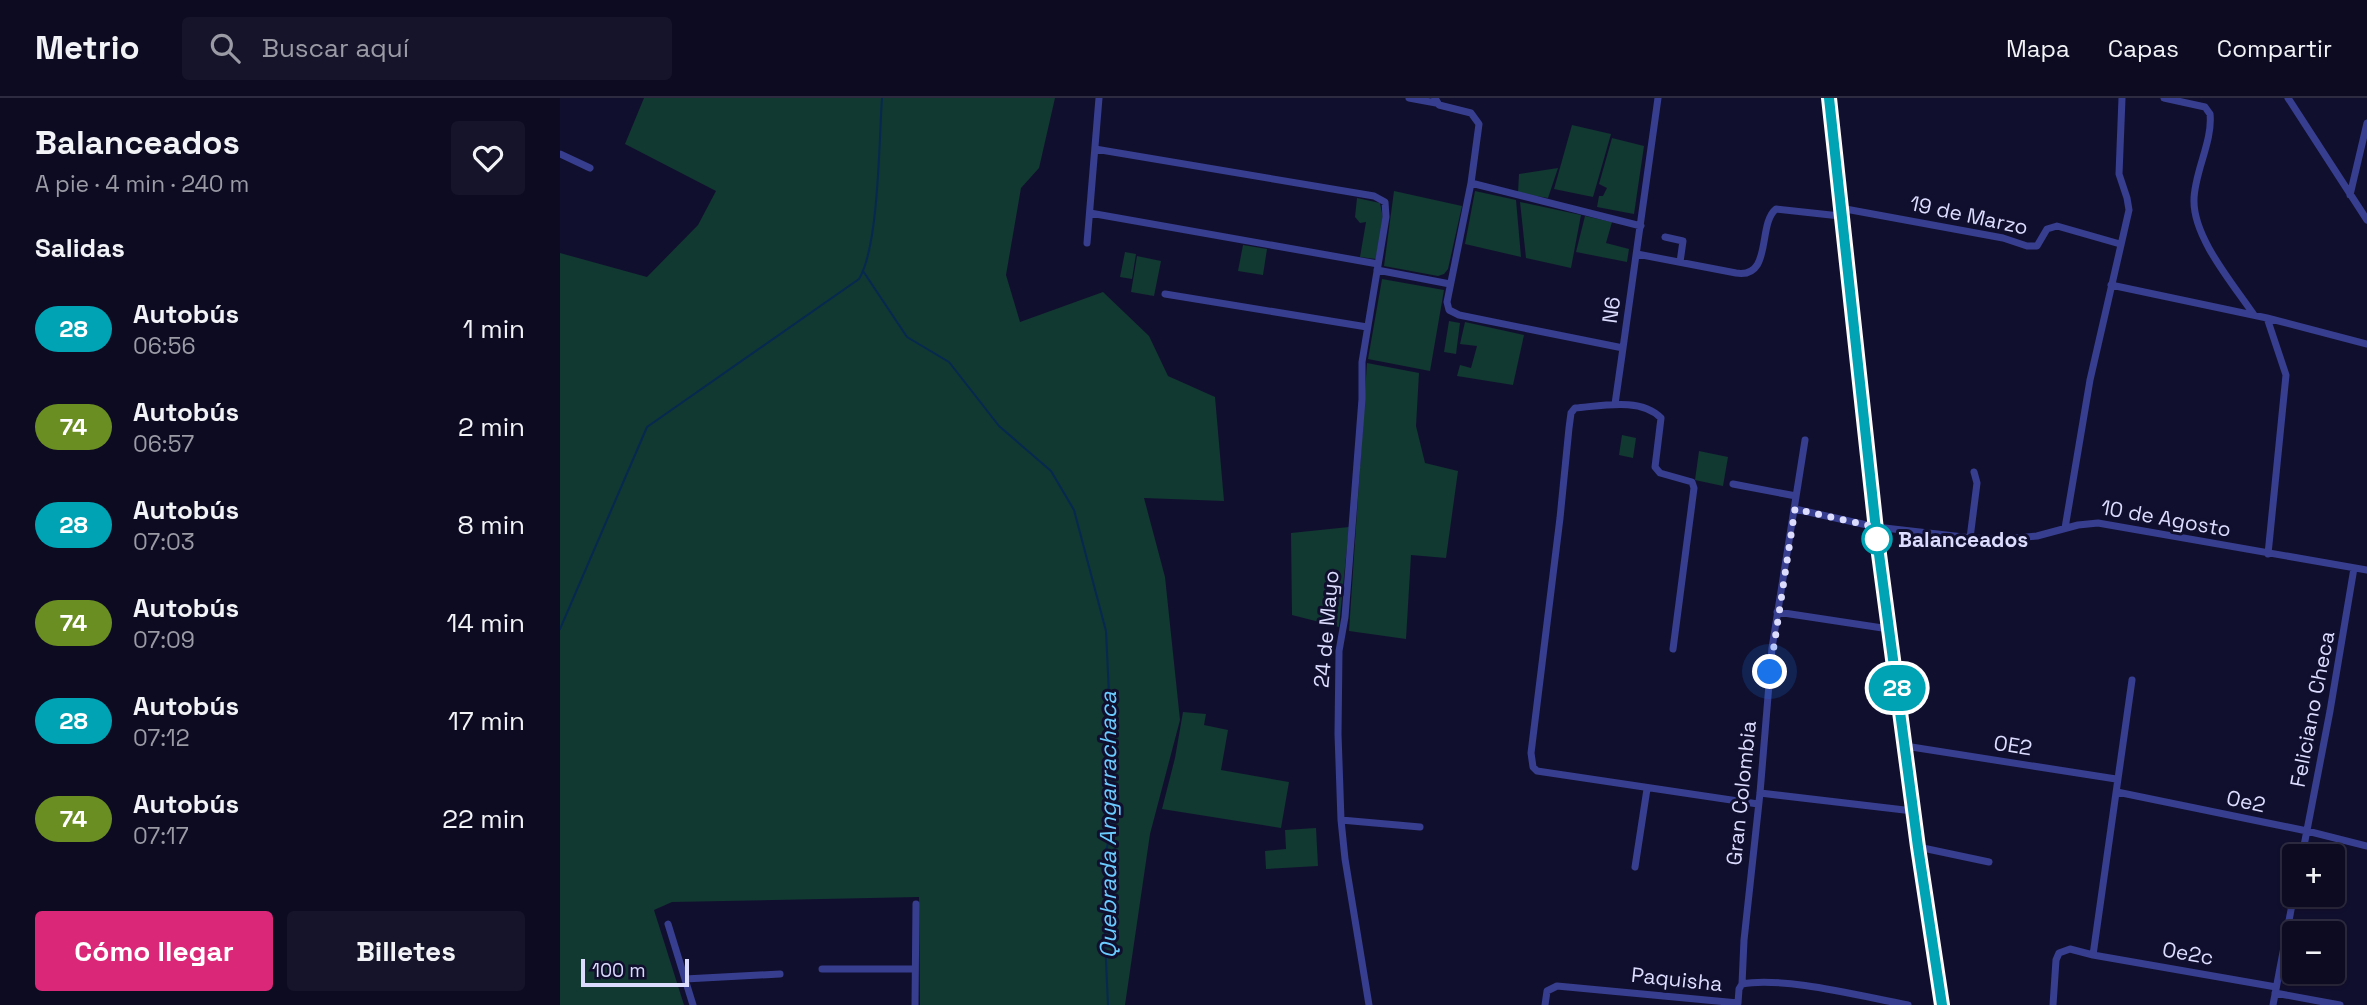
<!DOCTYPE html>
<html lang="es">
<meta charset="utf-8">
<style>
:root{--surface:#0d0b22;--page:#16142a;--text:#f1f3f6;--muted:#9a9ba5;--line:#2d2b40;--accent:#db2777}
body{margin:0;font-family:"Space Grotesk",sans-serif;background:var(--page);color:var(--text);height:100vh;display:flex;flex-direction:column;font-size:26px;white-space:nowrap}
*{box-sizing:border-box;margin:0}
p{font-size:23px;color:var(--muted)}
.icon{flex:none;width:38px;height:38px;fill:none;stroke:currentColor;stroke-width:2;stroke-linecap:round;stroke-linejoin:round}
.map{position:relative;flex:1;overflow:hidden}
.details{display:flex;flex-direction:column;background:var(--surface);width:560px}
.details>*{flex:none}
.badge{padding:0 14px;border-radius:23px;font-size:24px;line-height:46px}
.fabs{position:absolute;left:1722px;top:746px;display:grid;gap:14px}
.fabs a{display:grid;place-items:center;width:63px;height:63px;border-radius:7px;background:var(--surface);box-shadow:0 2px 5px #0004,0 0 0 2px var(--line);font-size:35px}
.scale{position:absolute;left:21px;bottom:18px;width:108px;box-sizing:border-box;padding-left:7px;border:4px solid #dcdcff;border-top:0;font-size:19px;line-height:24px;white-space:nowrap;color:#dcdcff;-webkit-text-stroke:5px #110f2e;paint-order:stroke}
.you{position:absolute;width:35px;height:35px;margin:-18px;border:5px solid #fff;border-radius:50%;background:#1a73e8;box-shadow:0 0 0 10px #1a73e833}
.map>.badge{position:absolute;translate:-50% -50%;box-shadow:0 0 0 4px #fff}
h2{padding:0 35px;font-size:26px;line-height:63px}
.round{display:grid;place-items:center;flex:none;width:74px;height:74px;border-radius:7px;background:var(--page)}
.overview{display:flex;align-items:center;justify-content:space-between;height:119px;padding:0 35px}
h1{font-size:33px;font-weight:600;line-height:52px}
.cta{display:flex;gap:14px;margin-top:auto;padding:14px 35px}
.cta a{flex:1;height:80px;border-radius:7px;background:var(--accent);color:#fff;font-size:28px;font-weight:600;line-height:80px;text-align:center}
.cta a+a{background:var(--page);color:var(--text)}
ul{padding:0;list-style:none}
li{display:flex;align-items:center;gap:21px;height:98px;padding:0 35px}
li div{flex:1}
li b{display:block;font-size:26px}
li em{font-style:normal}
li .badge{min-width:77px;font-weight:700;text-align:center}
header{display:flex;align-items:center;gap:42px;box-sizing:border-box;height:98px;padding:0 35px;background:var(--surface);border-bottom:2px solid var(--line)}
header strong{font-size:33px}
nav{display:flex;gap:38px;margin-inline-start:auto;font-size:24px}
.search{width:490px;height:63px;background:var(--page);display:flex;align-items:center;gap:18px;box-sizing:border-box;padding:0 24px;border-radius:7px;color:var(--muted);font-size:26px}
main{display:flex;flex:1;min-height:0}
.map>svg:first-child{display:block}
.green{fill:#123832}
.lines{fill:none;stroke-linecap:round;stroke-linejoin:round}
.stream{stroke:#062950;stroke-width:2}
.minor{stroke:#373e90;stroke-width:7}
.line-casing{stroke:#fff;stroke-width:16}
.line{stroke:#00a3b4;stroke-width:10}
.walk{stroke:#dcdcff;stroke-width:7;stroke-dasharray:0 12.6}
.stop-dot{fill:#fff;stroke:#00a3b4;stroke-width:3.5}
.labels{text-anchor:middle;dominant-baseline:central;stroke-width:6;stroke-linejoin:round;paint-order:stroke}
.street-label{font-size:21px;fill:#dcdcff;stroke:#110f2e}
.stop-label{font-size:21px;font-weight:bold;fill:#dcdcff;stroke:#110f2e;text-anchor:start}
.water-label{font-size:23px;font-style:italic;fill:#6acbff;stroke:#110f2e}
</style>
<header>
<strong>Metrio</strong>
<div class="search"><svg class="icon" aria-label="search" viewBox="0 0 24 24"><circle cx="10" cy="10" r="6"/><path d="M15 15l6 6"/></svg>Buscar aquí</div>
<nav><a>Mapa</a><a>Capas</a><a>Compartir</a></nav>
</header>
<main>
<section class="details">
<div class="overview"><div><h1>Balanceados</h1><p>A pie · 4 min · 240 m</p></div><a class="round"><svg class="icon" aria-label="heart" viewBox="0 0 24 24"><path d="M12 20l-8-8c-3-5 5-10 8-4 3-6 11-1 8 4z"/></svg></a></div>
<h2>Salidas</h2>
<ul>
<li><span class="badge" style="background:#00a3b4;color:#fff">28</span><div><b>Autobús</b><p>06:56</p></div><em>1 min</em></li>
<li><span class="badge" style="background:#6b8e23;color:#fff">74</span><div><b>Autobús</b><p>06:57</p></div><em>2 min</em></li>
<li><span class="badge" style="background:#00a3b4;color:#fff">28</span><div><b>Autobús</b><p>07:03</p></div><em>8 min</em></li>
<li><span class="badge" style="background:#6b8e23;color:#fff">74</span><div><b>Autobús</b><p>07:09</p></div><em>14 min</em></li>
<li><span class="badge" style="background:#00a3b4;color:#fff">28</span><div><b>Autobús</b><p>07:12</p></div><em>17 min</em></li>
<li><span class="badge" style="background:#6b8e23;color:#fff">74</span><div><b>Autobús</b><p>07:17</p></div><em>22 min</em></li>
</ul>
<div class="cta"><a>Cómo llegar</a><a>Billetes</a></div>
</section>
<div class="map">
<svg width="1807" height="907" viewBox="0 0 1807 907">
<rect width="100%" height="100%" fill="#110f2e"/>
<!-- green -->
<path class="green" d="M84 0H495L479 70 461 90 446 177 460 224 543 194 589 238 608 278 655 299 664 403 584 400 605 479 620 622 590 736 565 907H360L359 799 112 804 94 812 124 907H0V155L87 179 138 127 156 93 65 46Z
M1012 27 1051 36 1033 99 994 91Z
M1052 40 1084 48 1074 116 1037 109 1039 98H1043L1047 90 1039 86Z
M998 70 988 100 958 95 959 76Z
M834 93 902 108 888 171 884 176 878 178 824 168Z
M915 93 956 102 961 159 905 146Z
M797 100 820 105 823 120 816 161 800 159 806 124 800 125 795 119Z
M960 104 1021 117 1011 170 966 160Z
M1025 118 1052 124 1046 145 1069 151 1067 164 1016 154Z
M683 147 707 151 703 177 678 173Z
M565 154 576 156 572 181 560 179Z
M577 158 601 163 594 198 571 194Z
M822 181 884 192 870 273 808 261Z
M889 223 900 225 896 256 884 254Z
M905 224 964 237 953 287 897 278 900 267 911 270 917 248 900 246Z
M807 265 859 275 856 328 865 365 898 373 886 460 851 457 846 541 789 533Z
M1062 337 1076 340 1073 360 1059 357Z
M1139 353 1168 359 1163 388 1135 382Z
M789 429 779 529 732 517 731 435Z
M623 614 646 616 644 627 668 632 661 672 729 684 721 730 602 711 615 660Z
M756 730 758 768 706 771 705 753 726 751 725 732Z"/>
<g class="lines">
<!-- stream -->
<path class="stream" d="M303 173 347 239 389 264 439 328 491 373 514 412 546 533 553 681 552 729 545 757V841L548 907
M0 531 87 329 299 181C319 148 319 42 322 0"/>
<!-- minor -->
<path class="minor" d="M849 0 876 5
M875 0 879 7 911 15 919 26 911 85 887 204 889 212 899 217 1063 250 1098 0
M1269 0 1317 441 1382 907
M1604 0 1645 9 1650 16C1653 43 1634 75 1634 102 1633 140 1674 187 1694 217
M1728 0 1807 122
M535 51 814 98 825 104 826 119 802 264V301L785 519 779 553 778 636 781 722 785 761 809 907
M0 56 30 70
M911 85 1081 128
M1790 97 1807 25
M1280 110 1443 140 1467 148H1477L1487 131 1497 128 1560 146
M530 115 818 166
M1105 139 1123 143 1120 164
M527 145 539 0
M1077 156 1176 175C1213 181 1197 126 1216 111L1280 118
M817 172 890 186
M1551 187 1707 220 1807 246
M605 196 807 229
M1707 220 1726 277 1708 456
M1055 306 1063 250
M1173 386 1236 398
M1235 411 1316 429 1412 440 1446 441 1477 438 1518 427 1538 425 1807 472
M1505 430 1530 282 1569 112 1567 100 1559 76 1562 0
M1410 440 1417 385 1414 374
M1217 514 1329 531
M1113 551 1134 390 1132 384 1100 375 1095 369 1101 320C1081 299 1041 308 1015 310L1011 315 1009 330 1000 420 971 655 973 669 977 673 1198 706
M1345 648 1556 681
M1557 694 1747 733 1807 748
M1200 695 1353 713
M781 722 860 729
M1358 749 1429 764
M1742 758 1770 613 1794 470
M1075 769 1087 691
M108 826 133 907
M1533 857 1716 889
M262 871H355
M125 881 220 876
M1182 886 1184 842 1200 695 1212 550 1245 342
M1715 895 1780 907
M355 907 356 806
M985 907 987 893 997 888 1178 905 1179 891 1182 886C1223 878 1304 899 1348 907
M1493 907 1496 862 1499 855 1510 851 1533 857 1572 582
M1713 907 1734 796"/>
</g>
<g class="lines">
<!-- line casing -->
<g class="line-casing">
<path id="line" d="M1269 0 1317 441 1358 749 1382 907"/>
</g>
<!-- line -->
<use href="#line" class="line"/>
<!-- walk -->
<path class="walk" d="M1210 574 1235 411 1316 429 1317 441"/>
</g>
<!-- markers -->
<circle class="stop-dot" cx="1317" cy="441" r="14"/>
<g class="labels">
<!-- street labels -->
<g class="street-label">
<text transform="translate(1409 117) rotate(12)">19 de Marzo</text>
<text transform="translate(1051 212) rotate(-82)">N6</text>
<text transform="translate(1606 420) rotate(10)">10 de Agosto</text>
<text transform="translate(766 531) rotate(-85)">24 de Mayo</text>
<text transform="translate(1752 611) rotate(-79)">Feliciano Checa</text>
<text transform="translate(1453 647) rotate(9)">OE2</text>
<text transform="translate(1181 695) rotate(-84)">Gran Colombia</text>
<text transform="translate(1686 703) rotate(12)">Oe2</text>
<text transform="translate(1628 855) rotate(10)">Oe2c</text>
<text transform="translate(1117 881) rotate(6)">Paquisha</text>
</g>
<!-- stop labels -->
<g class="stop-label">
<text x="1338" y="441">Balanceados</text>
</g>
<!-- water labels -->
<g class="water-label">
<text transform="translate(548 727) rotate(-90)">Quebrada Angarrachaca</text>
</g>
</g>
</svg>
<div class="fabs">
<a>+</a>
<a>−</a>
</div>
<div class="scale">100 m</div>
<div class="you" style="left:1210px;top:574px"></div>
<b class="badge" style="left:1337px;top:590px;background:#00a3b4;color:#fff">28</b>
</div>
</main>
